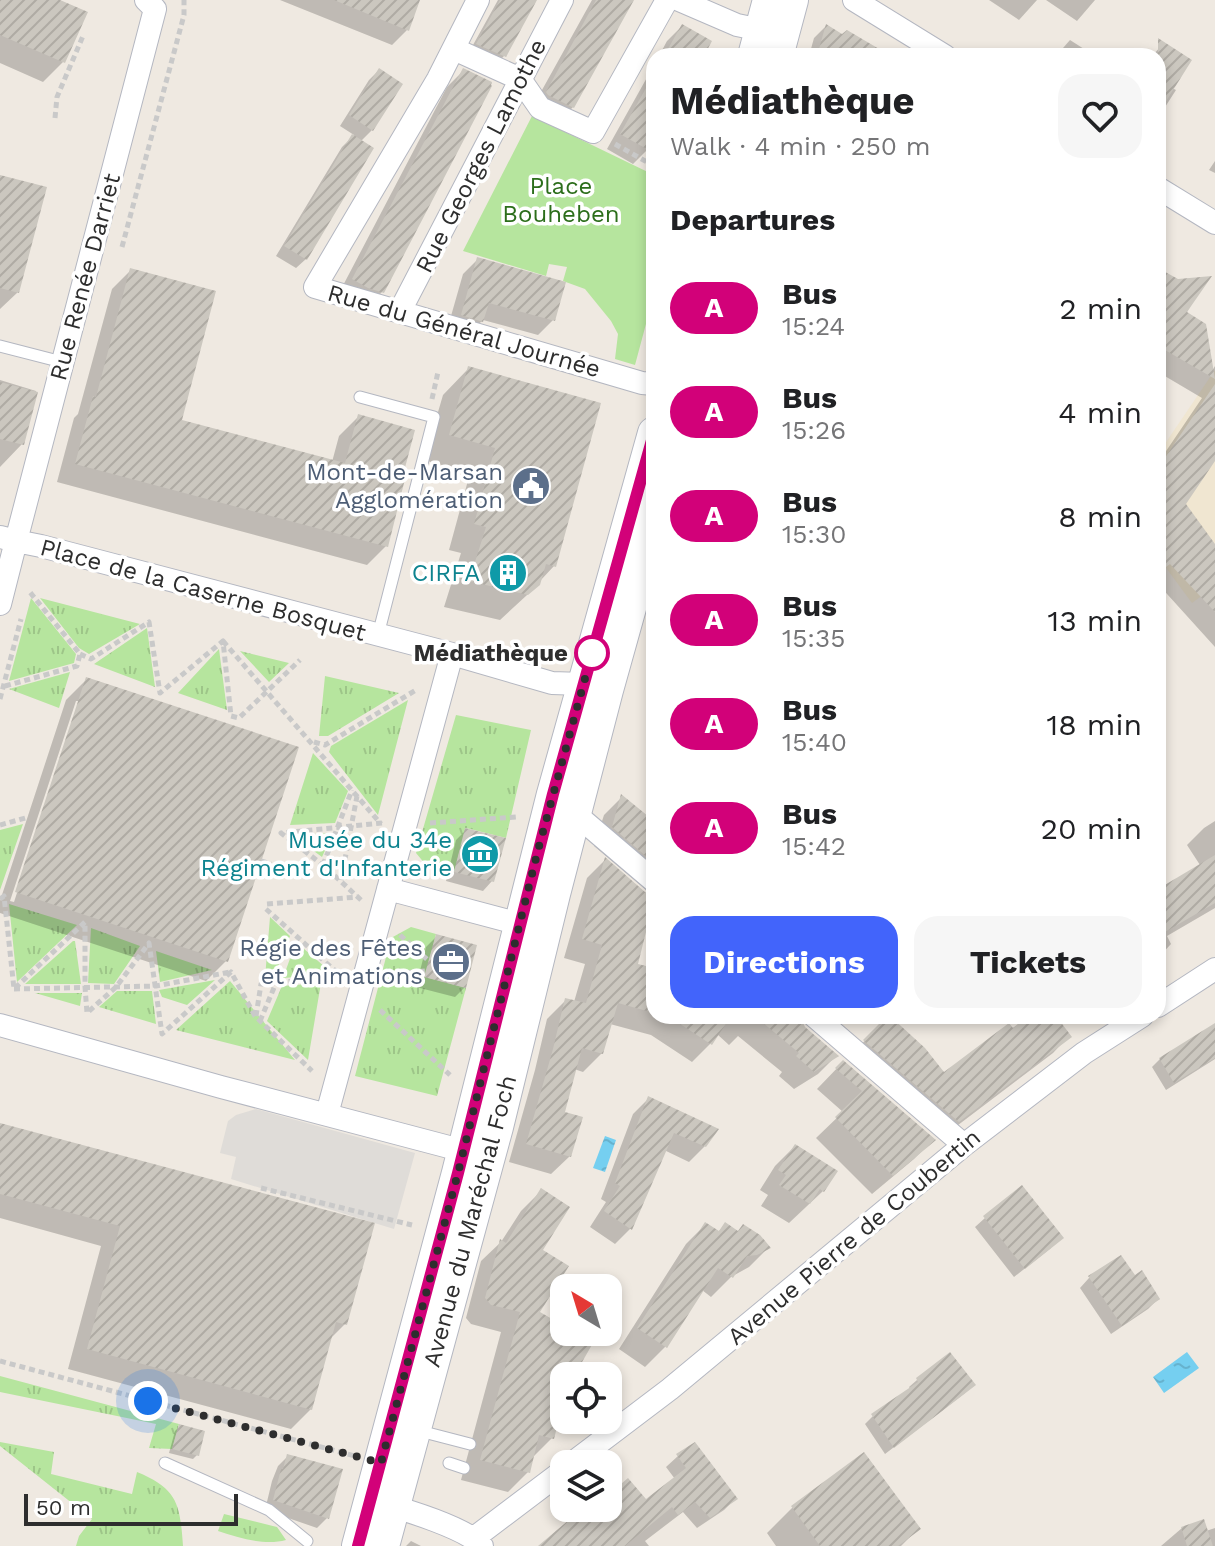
<!DOCTYPE html>
<meta charset="utf-8">
<style>
:root{--surface:#fff;--page:#f6f6f6;--text:#202124;--muted:#757577;--accent:#4264fb}
body{margin:0;font-family:"Work Sans",sans-serif;background:var(--page);color:var(--text);height:100vh;display:flex;flex-direction:column;font-size:30px;white-space:nowrap}
*{box-sizing:border-box;margin:0}
p{font-size:26px;color:var(--muted)}
.icon{flex:none;width:44px;height:44px;fill:none;stroke:currentColor;stroke-width:2;stroke-linecap:round;stroke-linejoin:round}
.map{position:relative;flex:1;overflow:hidden}
.sheet{position:absolute;left:646px;top:48px;width:520px;height:976px;display:flex;flex-direction:column;background:var(--surface);border-radius:24px;box-shadow:0 4px 12px #0003}
.sheet>*{flex:none}
.badge{padding:0 16px;border-radius:26px;font-size:28px;line-height:52px}
.needle{width:52px;rotate:322deg}
.buttons{position:absolute;left:550px;top:1274px;display:grid;gap:16px}
.buttons a{display:grid;place-items:center;width:72px;height:72px;border-radius:16px;background:var(--surface);box-shadow:0 4px 12px #0003;font-size:40px}
.scale{position:absolute;left:24px;bottom:20px;width:214px;box-sizing:border-box;padding-left:8px;border:4px solid #2e2e2e;border-top:0;font-size:22px;line-height:28px;white-space:nowrap;color:#2e2e2e;-webkit-text-stroke:6px #fff;paint-order:stroke}
.you{position:absolute;width:40px;height:40px;margin:-20px;border:6px solid #fff;border-radius:50%;background:#1a73e8;box-shadow:0 0 0 12px #1a73e833}
.map>.badge{position:absolute;translate:-50% -50%;box-shadow:0 0 0 4px #fff}
h2{padding:0 24px;font-size:30px;line-height:72px}
.round{display:grid;place-items:center;flex:none;width:84px;height:84px;border-radius:24px;background:var(--page)}
.summary{display:flex;align-items:center;justify-content:space-between;height:136px;padding:0 24px}
h1{font-size:38px;font-weight:700;line-height:60px}
.button{display:flex;gap:16px;margin-top:auto;padding:16px 24px}
.button a{flex:1;height:92px;border-radius:24px;background:var(--accent);color:#fff;font-size:32px;font-weight:700;line-height:92px;text-align:center}
.button a+a{background:var(--page);color:var(--text)}
ul{padding:0;list-style:none}
li{display:flex;align-items:center;gap:24px;height:104px;padding:0 24px}
li div{flex:1}
li b{display:block;font-size:30px}
li em{font-style:normal}
li .badge{min-width:88px;font-weight:700;text-align:center}
.map>svg:first-child{display:block}
.education{fill:#f0e6d1}
.grass{fill:url(#grass-tufts)}
.park{fill:#b6e59e}
.plaza{fill:#dfdcd8}
.water{fill:url(#water-ripples)}
.shadow{fill:#0003;fill-rule:evenodd}
.building{fill:url(#building-hatch)}
.lines{fill:none;stroke-linecap:round;stroke-linejoin:round}
.lane-casing{stroke:#b4b7c1;stroke-width:13}
.street-casing{stroke:#b4b7c1;stroke-width:24}
.secondary-casing{stroke:#b4b7c1;stroke-width:34}
.path{stroke:#c9c9c9;stroke-width:5;stroke-dasharray:6 4;stroke-linecap:butt}
.lane{stroke:#fff;stroke-width:11}
.street{stroke:#fff;stroke-width:22}
.secondary{stroke:#fff;stroke-width:32}
.line-casing{stroke:#fff;stroke-width:18}
.line{stroke:#d20179;stroke-width:12}
.walk{stroke:#2e2e2e;stroke-width:8;stroke-dasharray:0 14.4}
.stop-dot{fill:#fff;stroke:#d20179;stroke-width:4}
.labels{text-anchor:middle;dominant-baseline:central;stroke-width:7;stroke-linejoin:round;paint-order:stroke}
.street-label{font-size:24px;fill:#2e2e2e;stroke:#fff}
.park-label{font-size:24px;fill:#2c6e1b;stroke:#fff}
.service-label{font-size:24px;fill:#4e5e75;stroke:#fff;text-anchor:end}
.culture-label{font-size:24px;fill:#0d838f;stroke:#fff;text-anchor:end}
.stop-label{font-size:24px;font-weight:bold;fill:#2e2e2e;stroke:#fff;text-anchor:end}
</style>
<div class="map">
<svg width="1215" height="1546" viewBox="0 0 1215 1546">
<defs>
<pattern id="grass-tufts" width="24" height="20" patternUnits="userSpaceOnUse" patternTransform="scale(2)"><rect width="24" height="20" fill="#b6e59e"/><path d="M3 7l-1-3M5 7V3M7 7l1-3M15 17l-1-3M17 17v-4M19 17l1-3" fill="none" stroke="#9dc588"/></pattern>
<pattern id="water-ripples" width="26" height="14" patternUnits="userSpaceOnUse" patternTransform="scale(2)"><rect width="26" height="14" fill="#75cff0"/><path d="M2 4q2-2 4 0t4 0M15 11q2-2 4 0t4 0" fill="none" stroke="#66b2ce"/></pattern>
<pattern id="building-hatch" width="6" height="6" patternUnits="userSpaceOnUse" patternTransform="scale(2)"><rect width="6" height="6" fill="#cbc7bf"/><path d="M-1 1l2-2M0 6l6-6M5 7l2-2" fill="none" stroke="#afaba4"/></pattern>
</defs>
<rect width="100%" height="100%" fill="#efe9e1"/>
<!-- education -->
<path class="education" d="M1215 370V586L1192 603 1158 557V454Z"/>
<!-- grass -->
<path class="grass" d="M31 598 76 654 74 663 9 681Z
M40 598 140 624 89 654 79 648Z
M147 628 155 687 94 664Z
M219 649 227 710 178 693Z
M240 651 289 663 269 682Z
M70 672 59 708 9 689Z
M325 676 399 693 328 736H319Z
M408 700 378 815 329 752 331 746Z
M456 715 531 730 506 838 466 828 454 872 426 865 416 853Z
M313 753 348 791 335 823 290 825Z
M23 824 0 890V830Z
M333 833 322 857 292 835Z
M9 904 77 925 17 982Z
M270 917 290 936 273 979 265 978Z
M411 927 436 934 425 977 466 988 437 1096 355 1076 391 938Z
M91 928 140 946 114 984 88 983Z
M73 941H75L81 984H25Z
M296 942 325 967 323 975 283 978Z
M156 951 212 970 160 982Z
M215 980 187 1005 162 997 159 990Z
M230 981 295 1060 176 1030Z
M321 983 308 1060 267 1021 282 986Z
M117 991H152L156 1024 99 1007Z
M35 993H82L80 1006Z
M0 1376 179 1424 172 1449 149 1448 156 1424 0 1392Z
M0 1442 54 1452 51 1474 132 1494 137 1472C178 1489 180 1504 183 1546H76L79 1536 92 1519 0 1446Z
M224 1514 277 1527 286 1540C265 1546 240 1538 218 1531Z"/>
<!-- park -->
<path class="park" d="M532 116 654 175V294L635 365 615 359 618 334 611 321 585 289 563 281 567 267 549 264 546 276 463 251Z"/>
<!-- plaza -->
<path class="plaza" d="M256 1109 415 1153 394 1229 231 1179 236 1157 220 1153 228 1121 236 1115Z"/>
<!-- water -->
<path class="water" d="M605 1136 616 1140 605 1172 593 1168Z
M1187 1352 1199 1368 1164 1393 1153 1377Z"/>
<!-- shadow -->
<path class="shadow" d="M0 0H55L63 62 43 82 0 63Z
M280 0H418L407 30 392 45Z
M498 0H535L504 56 494 66 468 54Z
M592 0H632L573 107 558 122 532 108Z
M989 0H1037L1019 20Z
M1046 0H1095L1077 21Z
M682 26 701 56H659L667 41Z
M826 26 874 56H809L814 38Z
M1070 40 1095 56H1056Z
M1163 44 1172 88 1176 90 1158 118V56H1152Z
M654 65V139L648 149 633 164 607 149Z
M379 70 372 130 360 142 306 259 296 268 276 256 342 147 354 135 340 126 369 80Z
M463 71 382 292 367 307 338 295 447 87Z
M1215 161V173L1209 170Z
M0 177 18 292 0 309Z
M478 259 553 320 538 335 483 320 466 336 447 330 463 274Z
M131 270 180 422 332 462 339 436 358 417 386 546 367 565 57 482 74 418 78 414 112 289Z
M1158 270 1184 312 1212 371 1215 366V458L1183 504 1215 547V647L1158 584V463L1202 398 1158 372Z
M468 369 554 566 540 581 539 584 500 620 444 607 461 553 449 550 470 473 424 460 443 395Z
M0 380 36 391 22 444 0 467Z
M86 680 226 961 206 981 0 913V901L66 700ZM76 701H80L14 902 10 901Z
M622 797 654 824V920L644 931 635 965 654 970V1016H796L803 1028 836 1056 818 1074 794 1089 779 1076 782 1072 738 1036 729 1045 717 1034 710 1044 692 1062 651 1035 610 1024 602 1053 583 1072 574 1069 562 1113 570 1156 551 1174 509 1162 535 1070 547 1019 566 1000 574 1002 585 964 564 958 587 878 605 860 651 898 645 889 594 846 604 815Z
M1215 821V908L1167 936 1171 944 1158 958V892L1200 865 1187 845 1204 828Z
M466 830 492 881 483 891 446 881 456 840Z
M436 937 465 987 455 997 416 987 426 947Z
M1031 1016H1066L1057 1021 1069 1036 1053 1053 941 1138 848 1058 888 1017 944 1075Z
M1215 1025V1059L1166 1090 1152 1067 1160 1059Z
M843 1062 933 1140 914 1159 872 1194 816 1138 843 1112 817 1089Z
M648 1099 705 1146 689 1162 664 1150 631 1228 615 1244 590 1227 606 1202 601 1199 633 1114Z
M0 1125 345 1324 329 1340 311 1409 291 1429 68 1369 101 1246 0 1218Z
M795 1146 823 1191 789 1223 761 1206 768 1195 760 1190 775 1166Z
M541 1191 538 1313 564 1328V1332H570L569 1376H564V1393L552 1438 531 1459 528 1472 508 1492 461 1480 501 1332 471 1324 466 1318 481 1261 501 1242 521 1211Z
M985 1218 1051 1248 1014 1277 975 1227Z
M706 1224 718 1232 725 1225 768 1248 749 1267 731 1277 711 1297 702 1290 665 1347 645 1367 619 1349 686 1244Z
M1089 1278H1134L1158 1299 1148 1309 1111 1334 1080 1288Z
M917 1380 965 1393 885 1454 865 1424 873 1416 911 1390 909 1387Z
M179 1427 197 1455 193 1459 169 1453 175 1431Z
M864 1455 918 1529 901 1546H776L767 1533 792 1508Z
M288 1456 327 1518 317 1528 265 1510 272 1481 278 1466Z
M678 1456 735 1499 724 1510 697 1528 683 1512 645 1541 649 1546H541L585 1508H608V1497L646 1502 675 1479 666 1467Z
M1182 1528 1206 1531 1215 1528V1546H1161Z
M411 1541 421 1546H406Z"/>
<!-- building -->
<path class="building" d="M0 0H60L88 12 65 63 0 35Z
M334 0H420L409 31Z
M500 0H537L506 57 476 44Z
M596 0H634L574 108 548 95 546 92Z
M682 24 712 41 704 56H664Z
M826 24 842 34 847 30 891 56H817Z
M1158 38 1192 60 1158 114Z
M379 68 403 84 373 131 349 115Z
M463 68 492 82 491 85 492 86 384 293 368 288 352 279Z
M654 74V153L620 134Z
M352 134 374 148 307 260 284 246Z
M0 175 47 187 19 293 0 288Z
M477 257 566 282 555 321 489 303 483 322 461 315Z
M130 268 216 291 182 420 345 463 358 414 415 430 402 479H405L388 547 75 464 93 396 96 397Z
M1158 268 1178 279 1212 276 1187 312 1206 324 1215 379 1158 346Z
M468 366 601 403 556 567 546 564 540 585 528 595 469 581 486 527 474 524 495 448 449 435Z
M0 382 38 392 24 445 0 439Z
M1215 384V461L1186 504 1215 544V612L1170 564 1158 573V468Z
M86 677 299 747 228 962 15 892Z
M621 794 654 821V863L612 827Z
M465 828 506 838 494 882 454 872Z
M1215 855V903L1158 936V889Z
M605 857 645 892 654 895V923L646 932 638 964 654 968V1013L618 1003 603 1054 582 1048 565 1112 583 1117 571 1157 526 1144 553 1049 565 998 586 1003 602 945 582 939Z
M436 934 477 945 466 988 424 977Z
M668 1016H731L712 1045Z
M755 1016H800L805 1027 839 1056 814 1072 796 1056 799 1053Z
M887 1016H890L925 1048 944 1072 1009 1023 1013 1028 1028 1016H1056L1072 1037 959 1122 863 1040Z
M1215 1023V1058L1174 1083 1159 1058Z
M843 1060 936 1140 893 1176 835 1117 862 1091 835 1068Z
M648 1096 719 1129 706 1147 674 1133 632 1230 604 1211 620 1186 615 1183Z
M0 1123 375 1223 347 1325 336 1322 312 1410 87 1349 120 1226 0 1194Z
M795 1144 838 1171 824 1192 820 1189 810 1204 779 1185 786 1175 778 1170Z
M1022 1185 1064 1238 1025 1269 983 1216Z
M541 1188 570 1207 543 1250 569 1266 540 1312 564 1326V1332H574L593 1343 574 1376H564V1399L554 1439 539 1435 530 1473 480 1460 520 1312 491 1305 485 1298 500 1239 506 1243Z
M705 1222 719 1231 725 1222 738 1231 743 1224 760 1235 771 1248 757 1255 747 1256 733 1278 718 1268 667 1348 637 1328Z
M1121 1255 1135 1275 1142 1270 1160 1299 1122 1326 1088 1276Z
M950 1352 976 1385 894 1448 871 1414 918 1382 916 1378Z
M179 1424 205 1431 199 1456 172 1449Z
M695 1442 738 1499 710 1518 695 1502 678 1515 672 1507 625 1546H538L570 1519 561 1508H608V1495L628 1478 646 1499 686 1468 676 1454Z
M864 1452 921 1529 898 1546H820L791 1506Z
M287 1454 343 1469 329 1519 273 1500 281 1469H283Z
M1204 1519 1213 1546H1187L1181 1527Z"/>
<g class="lines">
<!-- lane casing -->
<g class="lane-casing">
<path id="lane" d="M0 346 62 362
M360 397 434 417 378 635
M416 1430 470 1444
M165 1463 269 1510 307 1541
M449 1463 464 1468"/>
</g>
<!-- street casing -->
<g class="street-casing">
<path id="street" d="M478 0 438 79 315 287 642 383 654 384
M679 0 737 25 761 30 772 34
M854 0 945 56
M454 49 520 79 540 108 593 132 667 0
M1158 188 1215 223
M400 311 562 0
M0 537 16 541 155 9 146 0
M0 604 16 541 41 546 452 654 552 683 583 684 594 687
M566 806 654 881
M388 889 520 924
M1158 1006 1215 969
M814 1016 964 1145
M0 1025 221 1087 464 1151
M327 1114 452 654
M571 1464 670 1389 964 1145 1084 1053 1142 1016
M381 1503C406 1510 466 1528 482 1546
M474 1538 564 1470"/>
</g>
<!-- secondary casing -->
<g class="secondary-casing">
<path id="secondary" d="M754 56 769 0
M777 56 792 0
M358 1546 458 1173 553 794 654 433
M383 1546 497 1127 554 894 607 690 654 522"/>
</g>
<!-- path -->
<path class="path" d="M55 118 57 97 83 36
M615 144 654 166
M122 247 184 15V0
M432 399 438 372
M223 641 381 824
M80 654 91 659 149 622 160 693 223 641 231 716 239 718 300 660
M5 686 77 666 80 654 29 591
M0 699 21 619
M314 742 325 745 416 690
M430 823 516 817
M0 825 29 817
M261 861 271 864
M323 865 352 790
M341 880 357 796
M0 899 4 896 14 989 85 922V987L87 1013 116 987 149 943 162 1034 231 972 255 1016 312 1071
M361 900 323 865 281 833 382 823
M267 904 358 897
M266 909 340 975
M400 935 429 961
M389 974 426 971
M14 989 156 986 230 972
M380 1010 450 1075
M256 1016 261 984 327 978
M260 1021 276 983
M261 1188 412 1225
M0 1361 355 1456"/>
<!-- lane -->
<use href="#lane" class="lane"/>
<!-- street -->
<use href="#street" class="street"/>
<!-- secondary -->
<use href="#secondary" class="secondary"/>
</g>
<g class="lines">
<!-- line casing -->
<g class="line-casing">
<path id="line" d="M358 1546 458 1173 553 794 654 433"/>
</g>
<!-- line -->
<use href="#line" class="line"/>
<!-- walk -->
<path class="walk" d="M148 1401 381 1463 458 1173 538 850 592 653"/>
</g>
<!-- icons -->
<defs>
<g id="civic-disc" transform="scale(2)"><circle r="9.5" fill="#5c6f8a" stroke="#fff"/><path d="M-.6-6.5H3V-4.5H.6V-3L4-1V1h2V6H-6V1h2V-1L-.6-3ZM-1.2 2.5V6h2.4V2.5Z" fill="#fff"/></g>
<g id="building-disc" transform="scale(2)"><circle r="9.5" fill="#0f9aa8" stroke="#fff"/><path d="M-4-6H4V6H1V3H-1V6H-4ZM-2.5-4.3h1.7v1.8h-1.7ZM.8-4.3h1.7v1.8H.8ZM-2.5-1h1.7V.8h-1.7ZM.8-1h1.7V.8H.8Z" fill="#fff"/></g>
<g id="museum-disc" transform="scale(2)"><circle r="9.5" fill="#0f9aa8" stroke="#fff"/><path d="M0-6L6-3V-2H-6V-3ZM-5-1h2V3h-2ZM-1-1h2V3h-2ZM3-1h2V3H3ZM-6 4H6V6H-6Z" fill="#fff"/></g>
<g id="office-disc" transform="scale(2)"><circle r="9.5" fill="#5c6f8a" stroke="#fff"/><path d="M-6-3h4V-5.5h4V-3h4V5H-6ZM-1-4.5V-3h2v-1.5ZM-6 0V1H6V0Z" fill="#fff"/></g>
</defs>
<g fill-rule="evenodd">
<use href="#civic-disc" x="531" y="486"/>
<use href="#building-disc" x="508" y="573"/>
<use href="#museum-disc" x="480" y="854"/>
<use href="#office-disc" x="451" y="962"/>
</g>
<!-- markers -->
<circle class="stop-dot" cx="592" cy="653" r="16"/>
<g class="labels">
<!-- street labels -->
<g class="street-label">
<text transform="translate(481 156) rotate(-63)">Rue Georges Lamothe</text>
<text transform="translate(85 277) rotate(-75)">Rue Renée Darriet</text>
<text transform="translate(464 331) rotate(16)">Rue du Général Journée</text>
<text transform="translate(203 590) rotate(15)">Place de la Caserne Bosquet</text>
<text transform="translate(470 1221) rotate(-75)">Avenue du Maréchal Foch</text>
<text transform="translate(854 1237) rotate(-40)">Avenue Pierre de Coubertin</text>
</g>
<!-- park labels -->
<g class="park-label">
<text x="561" y="186">Place<tspan x="561" dy="28">Bouheben</tspan></text>
</g>
<!-- service labels -->
<g class="service-label">
<text x="503" y="472">Mont-de-Marsan<tspan x="503" dy="28">Agglomération</tspan></text>
<text x="423" y="948">Régie des Fêtes<tspan x="423" dy="28">et Animations</tspan></text>
</g>
<!-- culture labels -->
<g class="culture-label">
<text x="480" y="573">CIRFA</text>
<text x="452" y="840">Musée du 34e<tspan x="452" dy="28">Régiment d'Infanterie</tspan></text>
</g>
<!-- stop labels -->
<g class="stop-label">
<text x="568" y="653">Médiathèque</text>
</g>
</g>
</svg>
<div class="buttons">
<a><svg class="needle" viewBox="-14 -14 28 28"><path d="M0-13l5 13h-10z" fill="#e53935"/><path d="M0 13l5-13h-10z" fill="#757577"/></svg></a>
<a><svg class="icon" aria-label="locate" viewBox="0 0 24 24"><circle cx="12" cy="12" r="6"/><path d="M12 2v4M12 18v4M2 12h4M18 12h4"/></svg></a>
<a><svg class="icon" aria-label="layers" viewBox="0 0 24 24"><path d="M12 4l9 5-9 5-9-5zM3 14l9 5 9-5"/></svg></a>
</div>
<div class="scale">50 m</div>
<div class="you" style="left:148px;top:1401px"></div>
<section class="sheet">
<div class="summary"><div><h1>Médiathèque</h1><p>Walk · 4 min · 250 m</p></div><a class="round"><svg class="icon" aria-label="heart" viewBox="0 0 24 24"><path d="M12 20l-8-8c-3-5 5-10 8-4 3-6 11-1 8 4z"/></svg></a></div>
<h2>Departures</h2>
<ul>
<li><span class="badge" style="background:#d20179;color:#fff">A</span><div><b>Bus</b><p>15:24</p></div><em>2 min</em></li>
<li><span class="badge" style="background:#d20179;color:#fff">A</span><div><b>Bus</b><p>15:26</p></div><em>4 min</em></li>
<li><span class="badge" style="background:#d20179;color:#fff">A</span><div><b>Bus</b><p>15:30</p></div><em>8 min</em></li>
<li><span class="badge" style="background:#d20179;color:#fff">A</span><div><b>Bus</b><p>15:35</p></div><em>13 min</em></li>
<li><span class="badge" style="background:#d20179;color:#fff">A</span><div><b>Bus</b><p>15:40</p></div><em>18 min</em></li>
<li><span class="badge" style="background:#d20179;color:#fff">A</span><div><b>Bus</b><p>15:42</p></div><em>20 min</em></li>
</ul>
<div class="button"><a>Directions</a><a>Tickets</a></div>
</section>
</div>
